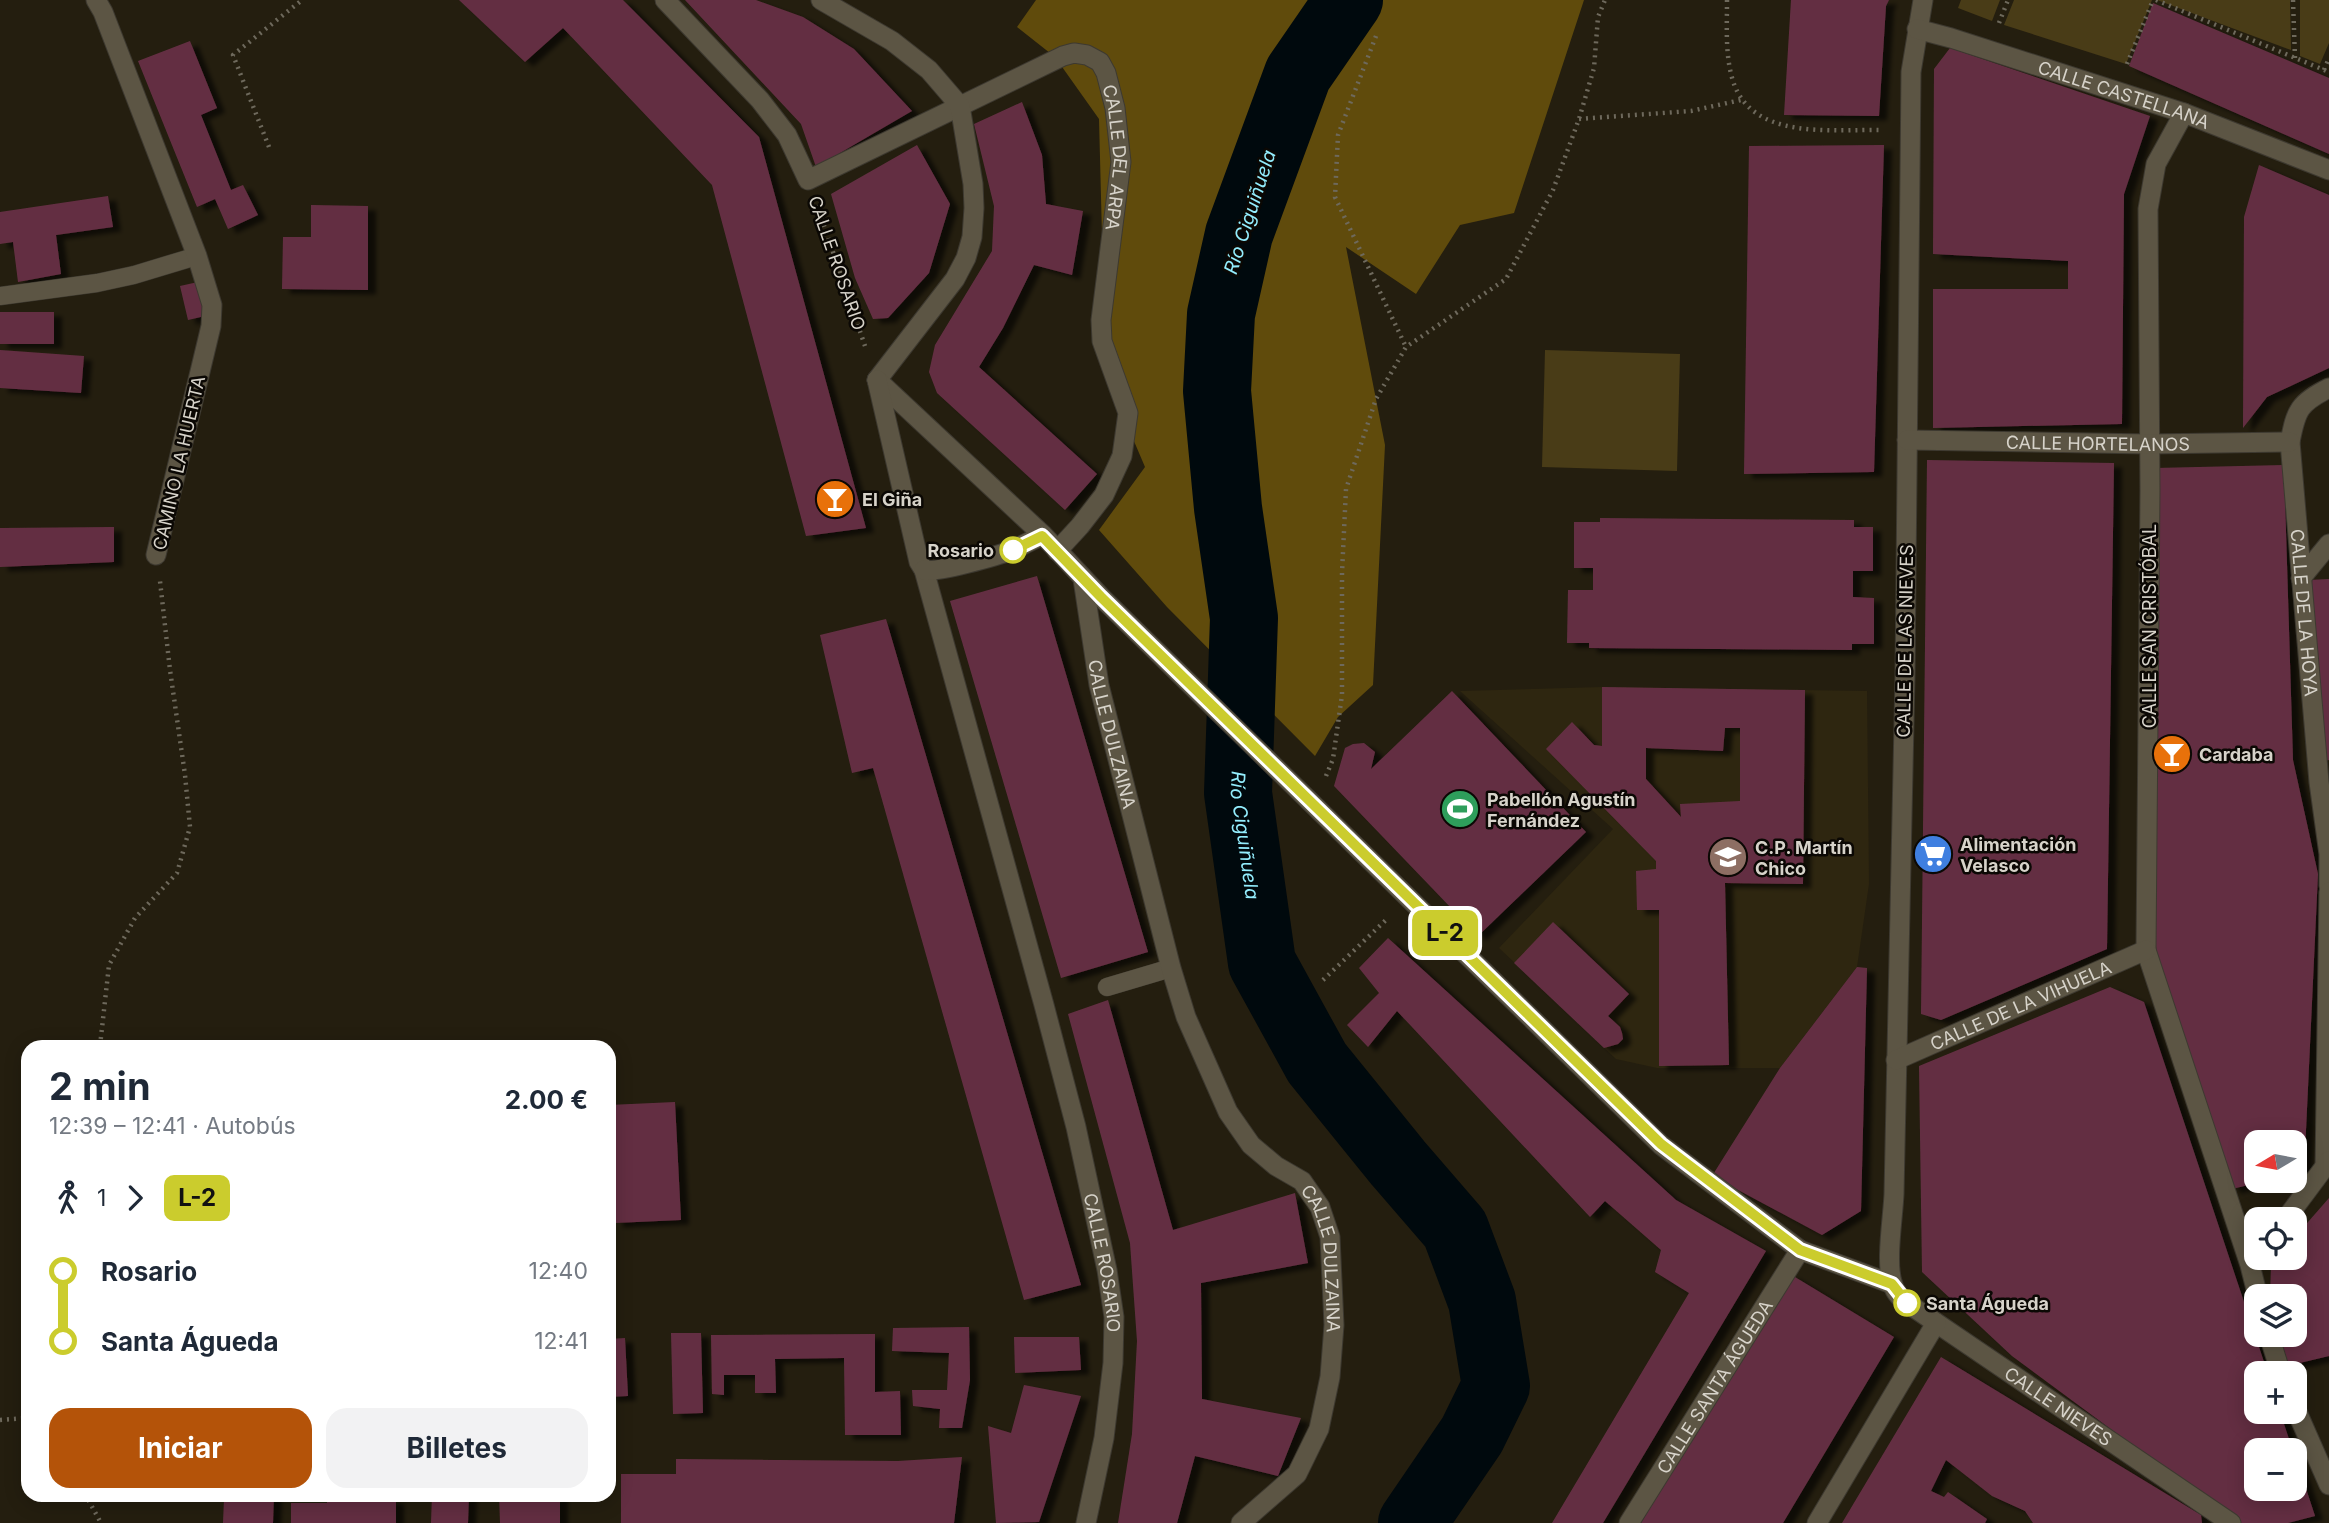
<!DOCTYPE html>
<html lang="es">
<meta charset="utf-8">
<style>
:root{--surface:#fff;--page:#f2f2f3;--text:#1f2937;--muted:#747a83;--accent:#b45309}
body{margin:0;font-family:Inter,sans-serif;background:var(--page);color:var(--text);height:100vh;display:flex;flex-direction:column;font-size:26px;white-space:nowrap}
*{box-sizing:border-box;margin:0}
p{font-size:23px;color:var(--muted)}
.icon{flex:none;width:38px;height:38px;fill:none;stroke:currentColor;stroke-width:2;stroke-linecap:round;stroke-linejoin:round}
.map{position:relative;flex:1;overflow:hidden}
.panel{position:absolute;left:21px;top:1040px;width:595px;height:462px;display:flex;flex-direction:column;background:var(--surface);border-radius:21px;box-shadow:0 4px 18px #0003}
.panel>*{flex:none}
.badge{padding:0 14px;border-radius:10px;font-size:24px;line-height:46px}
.needle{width:46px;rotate:260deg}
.tools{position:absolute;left:2244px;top:1130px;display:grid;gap:14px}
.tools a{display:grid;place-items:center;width:63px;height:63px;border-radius:14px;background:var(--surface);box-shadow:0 4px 18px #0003;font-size:35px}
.map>.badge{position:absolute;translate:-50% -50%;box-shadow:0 0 0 4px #fff}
.legs{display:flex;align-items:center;gap:10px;height:77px;padding:0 28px;font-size:23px}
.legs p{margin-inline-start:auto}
.summary{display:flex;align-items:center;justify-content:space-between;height:119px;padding:0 28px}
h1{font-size:38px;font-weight:700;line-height:52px}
.cta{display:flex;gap:14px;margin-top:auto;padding:14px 28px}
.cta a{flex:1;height:80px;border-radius:21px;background:var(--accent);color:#fff;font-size:28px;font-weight:700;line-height:80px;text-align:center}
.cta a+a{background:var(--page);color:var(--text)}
ul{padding:0 28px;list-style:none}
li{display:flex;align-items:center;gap:24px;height:70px;font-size:26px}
li i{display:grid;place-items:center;width:10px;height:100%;margin:0 9px;background:currentColor}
li i::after{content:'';width:18px;height:18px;margin:-9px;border:5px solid;border-radius:50%;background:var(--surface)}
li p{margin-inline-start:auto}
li:first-child i{background:linear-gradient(#0000 50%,currentColor 0)}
li:last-child i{background:linear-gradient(currentColor 50%,#0000 0)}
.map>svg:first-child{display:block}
.built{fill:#2e2610}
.green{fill:#493c17}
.forest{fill:#604b0c}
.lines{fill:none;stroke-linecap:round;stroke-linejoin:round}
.river{stroke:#00090d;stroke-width:68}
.building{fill:#642f43;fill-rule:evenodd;filter:url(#shadow)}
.service-casing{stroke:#3d3930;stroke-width:19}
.minor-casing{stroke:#3d3930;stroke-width:21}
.path{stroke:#6e695c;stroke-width:4.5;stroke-dasharray:2 5;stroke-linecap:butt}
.service{stroke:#5c5544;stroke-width:18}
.minor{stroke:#5c5544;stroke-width:19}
.line-1-casing{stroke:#fff;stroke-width:16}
.line-1{stroke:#cbcc2d;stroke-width:10}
.stop-1-dot{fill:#fff;stroke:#cbcc2d;stroke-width:3.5}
.labels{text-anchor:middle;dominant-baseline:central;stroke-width:5;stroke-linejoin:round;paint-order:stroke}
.street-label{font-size:18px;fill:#d7d3ca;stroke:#0b0804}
.poi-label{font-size:18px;font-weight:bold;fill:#d7d3ca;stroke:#0b0804;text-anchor:start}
.stop-label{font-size:18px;font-weight:bold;fill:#d7d3ca;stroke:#0b0804;text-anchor:end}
.water-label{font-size:19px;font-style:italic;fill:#93edfd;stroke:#0b0804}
</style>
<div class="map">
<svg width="2329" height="1523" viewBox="0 0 2329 1523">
<defs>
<filter id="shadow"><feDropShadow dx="8" dy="4.5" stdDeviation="2" flood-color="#0009"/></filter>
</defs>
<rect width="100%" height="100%" fill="#241e0f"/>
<!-- built -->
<path class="built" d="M1602 687 1867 691 1869 884 1857 967 1780 1068H1657L1616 1059 1499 948 1613 829 1460 691Z"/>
<!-- green -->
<path class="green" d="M1961 0H2000L1992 21 1958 8Z
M2014 0H2152L2126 64 2004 25Z
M2157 0H2290L2291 50Z
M2300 0H2329V43L2320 64 2300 56Z
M1545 350 1680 354 1677 471 1542 467Z"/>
<!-- forest -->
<path class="forest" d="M1036 0H1584L1514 213 1460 225 1416 294 1346 247 1385 445 1373 685 1338 717 1315 756 1167 607 1099 530 1145 467 1122 413 1104 313 1099 119 1055 57 1017 27Z"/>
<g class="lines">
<!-- river -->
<path class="river" id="s1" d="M1349 0 1298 74 1239 234 1221 314 1217 391 1228 508 1244 618 1238 793 1262 963 1317 1063 1398 1163 1455 1229 1482 1301 1496 1386 1472 1435 1412 1523"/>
</g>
<!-- building -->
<path class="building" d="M459 0H623L759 137 866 528 806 536 712 185 563 28 525 62Z
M685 0H756L803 17 854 49 912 111 816 167 801 124Z
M1791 0H1889L1886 6 1879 116 1784 115Z
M2153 3 2329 78V154L2129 66Z
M190 41 217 108 201 115 231 190 243 185 258 215 228 229 215 199 197 207 138 61Z
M1950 48 2150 116 2124 194 2122 424 1933 428V289H2068V261L1933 254 1934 69Z
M1022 102 1042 155 1046 204 1083 211 1072 275 1034 265 1003 328 979 367 1097 474 1065 510 937 393 929 372 935 345 992 251 994 206 974 124Z
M917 145 950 204 929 273 888 318 873 319 855 278 831 194Z
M1884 145 1874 472 1744 474 1749 146Z
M2259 165 2329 195V368L2267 397 2243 428 2244 217Z
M108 196 113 227 56 235 61 274 18 282 13 242 0 244V212Z
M311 205 368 206V290L282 289 283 237H311Z
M198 282 205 316 188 320 180 286Z
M0 312H54V344H0Z
M0 350 84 356 81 393 0 388Z
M1927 460 2114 463 2107 949 1941 1020 1921 1014Z
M2284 465 2293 760 2318 874 2304 1173 2294 1175V1143H2256V1181L2261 1182 2232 1189 2150 948 2155 468Z
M1600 518 1854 520V527H1873V571H1853V597L1874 598V644H1852V650L1589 648V643H1567L1568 590H1593V568H1574V522H1600Z
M114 527V562L0 567V528Z
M1037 576 1148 952 1061 978 950 601Z
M2329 579V760L2324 761 2308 580Z
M886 619 1081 1285 1024 1300 873 768 852 773 820 635Z
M1602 687 1805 690 1803 884 1725 883 1729 1065 1659 1066V910H1637L1636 871 1656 869V861L1546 749 1572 722 1594 745 1602 746ZM1725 728H1740V801L1680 804 1681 817 1646 779V748L1723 751Z
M1452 691 1586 832 1478 936 1334 786 1345 748 1353 744 1364 743 1375 752 1371 769Z
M1553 922 1629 994 1608 1016 1620 1027 1622 1033 1623 1039 1618 1044 1604 1048 1514 963Z
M1388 938 1676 1200 1766 1251 1603 1523H1552L1689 1293 1655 1272 1661 1250 1605 1201 1590 1217 1397 1011 1368 1047 1347 1025 1379 993 1359 968Z
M1857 967 1867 968 1861 1211 1822 1235 1712 1176 1780 1068Z
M2110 987 2144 1002 2268 1374H2256V1412H2280L2293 1451H2256V1489H2294L2295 1455 2315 1516 2288 1523H2238L2012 1356 1922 1272 1919 1066Z
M1108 1000 1173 1230 1295 1193 1308 1263 1201 1283 1202 1399 1301 1418 1278 1476 1195 1456 1177 1523H1118L1132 1434 1137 1341 1130 1243 1068 1014Z
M675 1102 681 1220 615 1223 609 1105Z
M2329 1198V1356L2287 1366 2276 1335H2294V1297H2270L2271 1265 2276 1258H2294V1238Z
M1790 1274 1894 1337 1783 1523H1641Z
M969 1327 970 1380 962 1428H939L940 1409 913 1406 912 1390H947L949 1353 892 1351 893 1328Z
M671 1333H701L703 1413 673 1414Z
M875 1334V1392L900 1391 901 1435H845L844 1358 775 1359 776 1393H755V1375H724V1395L712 1394 711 1335Z
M1014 1337H1079L1081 1370 1015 1373Z
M625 1338 628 1396 609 1397V1339Z
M1941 1357 2201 1515 2202 1523H2033L2025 1511 1992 1496 1946 1460 1931 1491 1944 1497 1948 1492 1987 1519 1985 1523H1842Z
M1024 1385 1081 1396 1039 1522 996 1523 988 1426 1011 1433Z
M962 1457 954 1523H621V1474H676V1459L898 1461Z
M239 1494H274L273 1523H223L224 1499H239Z
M327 1494H369V1499H396V1523H291V1503H327Z
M432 1494H469L468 1523H431Z
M499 1494H560V1523H500Z"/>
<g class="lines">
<!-- service casing -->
<g class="service-casing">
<path id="service" d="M0 296 97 283 134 275 197 256
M1107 987 1171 968"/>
</g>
<!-- minor casing -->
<g class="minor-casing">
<g id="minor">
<path d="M96 0 103 12 197 256 212 305 211 326 156 555"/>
<path id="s2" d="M665 0 760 100 787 135 808 180 1063 56 1074 53 1087 55 1100 62 1106 73 1115 108 1121 162 1101 320 1102 341 1128 413 1122 456 1104 495 1080 526 1057 551"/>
<path d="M821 0 892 41 929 70 960 106 973 184 974 208 972 237 966 258 955 279 877 380"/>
<path id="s3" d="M1923 0 1911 72 1905 675 1894 1194C1893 1218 1885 1264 1893 1285 1895 1293 1901 1298 1907 1303L2231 1523"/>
<path id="s4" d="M1917 29 1951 38 2184 113 2329 170"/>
<path d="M2184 113 2156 164 2148 209 2150 490 2146 950 2250 1265 2258 1297"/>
<path d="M877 380 1043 535 1101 597 1661 1145 1800 1250 1892 1284"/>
<path id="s5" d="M877 380 919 562 924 570 1044 1005 1076 1127 1107 1270 1114 1317 1113 1363 1104 1438 1086 1523"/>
<path id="s6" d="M2329 388C2299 403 2296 410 2290 442L2319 782 2329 854V886"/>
<path id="s7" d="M1907 440 2149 444 2290 442"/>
<path d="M924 570C937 573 997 556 1012 550 1022 546 1032 540 1043 535"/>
<path d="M2301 578 2329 544"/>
<path id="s8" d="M1083 579 1099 685 1171 968 1186 1017 1228 1112 1251 1145 1276 1166 1302 1181 1320 1207 1330 1237 1334 1325 1330 1377 1319 1429 1297 1474 1241 1523"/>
<path id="s9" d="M1896 1060 2146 950"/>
<path d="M2325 1168 2329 892"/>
<path d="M2285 1220 2329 1161"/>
<path d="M2269 1335 2281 1374"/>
<path d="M2294 1405 2329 1485"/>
<path id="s10" d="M1629 1523 1800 1250"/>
<path d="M1817 1523 1936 1323"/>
</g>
</g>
<!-- path -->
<path class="path" d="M1727 0C1727 27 1725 56 1733 81 1752 141 1832 129 1882 130
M2156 0 2329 72
M2293 0 2295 58
M1999 23 2008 0
M1376 36 1338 135 1335 197 1406 347
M2127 64 2153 0
M2324 70 2329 58
M1579 119 1691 111 1741 100
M269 147 233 55 302 0
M817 205 865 346
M1326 776 1333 759 1342 695V573L1346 489 1376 399 1406 347 1506 279 1553 190 1579 119 1594 68 1598 17 1605 0
M1323 980 1388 918
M100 1046 109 965 135 918 177 873 190 827 185 775 170 670 160 581
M0 1420 28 1418
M85 1494 101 1523"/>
<!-- service -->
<use href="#service" class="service"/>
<!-- minor -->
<use href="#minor" class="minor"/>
</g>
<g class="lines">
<!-- line-1 casing -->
<g class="line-1-casing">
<path id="line-1" d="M1013 550 1042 536 1101 597 1661 1144 1800 1250 1892 1284 1907 1303"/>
</g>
<!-- line-1 -->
<use href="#line-1" class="line-1"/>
</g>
<!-- icons -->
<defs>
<g id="bar-disc" transform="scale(2.0125)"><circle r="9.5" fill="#e8710a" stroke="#0b0804"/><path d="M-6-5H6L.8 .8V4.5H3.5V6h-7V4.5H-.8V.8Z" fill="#fff"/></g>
<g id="stadium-disc" transform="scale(2.0125)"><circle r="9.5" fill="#2e9e5b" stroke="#0b0804"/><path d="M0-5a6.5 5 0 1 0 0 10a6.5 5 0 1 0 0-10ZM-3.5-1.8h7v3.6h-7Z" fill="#fff"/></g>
<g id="supermarket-disc" transform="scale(2.0125)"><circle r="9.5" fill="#3f7fe0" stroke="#0b0804"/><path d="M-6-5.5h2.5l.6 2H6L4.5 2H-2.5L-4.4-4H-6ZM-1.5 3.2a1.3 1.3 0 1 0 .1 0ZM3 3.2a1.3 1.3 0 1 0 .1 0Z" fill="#fff"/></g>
<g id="school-disc" transform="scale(2.0125)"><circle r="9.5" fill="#8d6e63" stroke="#0b0804"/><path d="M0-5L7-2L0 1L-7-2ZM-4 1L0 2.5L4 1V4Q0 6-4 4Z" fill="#fff"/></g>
</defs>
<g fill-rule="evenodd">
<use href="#bar-disc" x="835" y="499"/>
<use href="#bar-disc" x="2172" y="754"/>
<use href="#stadium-disc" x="1460" y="809"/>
<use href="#supermarket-disc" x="1933" y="854"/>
<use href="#school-disc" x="1728" y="857"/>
</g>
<!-- markers -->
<g class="stop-1-dot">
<circle cx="1013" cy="550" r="12"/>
<circle cx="1907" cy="1303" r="12"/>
</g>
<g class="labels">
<!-- street labels -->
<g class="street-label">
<text stroke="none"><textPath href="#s4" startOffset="217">CALLE CASTELLANA</textPath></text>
<text stroke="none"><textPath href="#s2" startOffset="653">CALLE DEL ARPA</textPath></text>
<text transform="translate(837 263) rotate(71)">CALLE ROSARIO</text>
<text stroke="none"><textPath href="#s7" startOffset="191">CALLE HORTELANOS</textPath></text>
<text transform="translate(179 463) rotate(-77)">CAMINO LA HUERTA</text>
<text stroke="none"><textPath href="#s6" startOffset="242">CALLE DE LA HOYA</textPath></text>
<text transform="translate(2149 626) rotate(-90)">CALLE SAN CRISTÓBAL</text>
<text transform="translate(1905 641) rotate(-89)">CALLE DE LAS NIEVES</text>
<text stroke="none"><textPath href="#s8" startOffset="158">CALLE DULZAINA</textPath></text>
<text stroke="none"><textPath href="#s9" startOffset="136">CALLE DE LA VIHUELA</textPath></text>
<text stroke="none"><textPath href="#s8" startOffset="740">CALLE DULZAINA</textPath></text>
<text stroke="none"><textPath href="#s5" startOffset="912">CALLE ROSARIO</textPath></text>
<text stroke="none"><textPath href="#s10" startOffset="161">CALLE SANTA ÁGUEDA</textPath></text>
<text stroke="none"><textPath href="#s3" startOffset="1493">CALLE NIEVES</textPath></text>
</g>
<!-- poi labels -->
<g class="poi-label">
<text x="862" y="499">El Giña</text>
<text x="2199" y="754">Cardaba</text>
<text x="1487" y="799">Pabellón Agustín<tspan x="1487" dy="21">Fernández</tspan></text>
<text x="1960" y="844">Alimentación<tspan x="1960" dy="21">Velasco</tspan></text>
<text x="1755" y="847">C.P. Martín<tspan x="1755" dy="21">Chico</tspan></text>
</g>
<!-- stop labels -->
<g class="stop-label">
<text x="994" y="550">Rosario</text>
<text x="1926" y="1303" text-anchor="start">Santa Águeda</text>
</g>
<!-- water labels -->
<g class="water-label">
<text transform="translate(1250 212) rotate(-72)">Río Ciguiñuela</text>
<text stroke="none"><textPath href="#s1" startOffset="866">Río Ciguiñuela</textPath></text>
</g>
</g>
</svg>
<div class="tools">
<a><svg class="needle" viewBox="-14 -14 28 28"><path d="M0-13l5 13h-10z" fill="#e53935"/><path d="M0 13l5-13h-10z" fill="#747a83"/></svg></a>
<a><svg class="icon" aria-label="locate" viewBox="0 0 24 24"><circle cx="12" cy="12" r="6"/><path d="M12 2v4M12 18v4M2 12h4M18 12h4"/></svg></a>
<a><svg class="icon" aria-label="layers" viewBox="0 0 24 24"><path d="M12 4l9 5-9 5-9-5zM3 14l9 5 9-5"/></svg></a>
<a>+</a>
<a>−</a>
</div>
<b class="badge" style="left:1445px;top:933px;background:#cbcc2d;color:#111">L-2</b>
<section class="panel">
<div class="summary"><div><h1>2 min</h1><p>12:39 – 12:41 · Autobús</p></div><b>2.00 €</b></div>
<div class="legs"><svg class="icon" aria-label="walk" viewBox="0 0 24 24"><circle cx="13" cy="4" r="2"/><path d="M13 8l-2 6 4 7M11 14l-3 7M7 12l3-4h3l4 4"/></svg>1<svg class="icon" aria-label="forward" viewBox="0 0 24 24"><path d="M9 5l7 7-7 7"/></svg><b class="badge" style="background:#cbcc2d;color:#111">L-2</b></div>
<ul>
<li><i style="color:#cbcc2d"></i><b>Rosario</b><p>12:40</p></li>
<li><i style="color:#cbcc2d"></i><b>Santa Águeda</b><p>12:41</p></li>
</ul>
<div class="cta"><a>Iniciar</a><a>Billetes</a></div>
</section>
</div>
